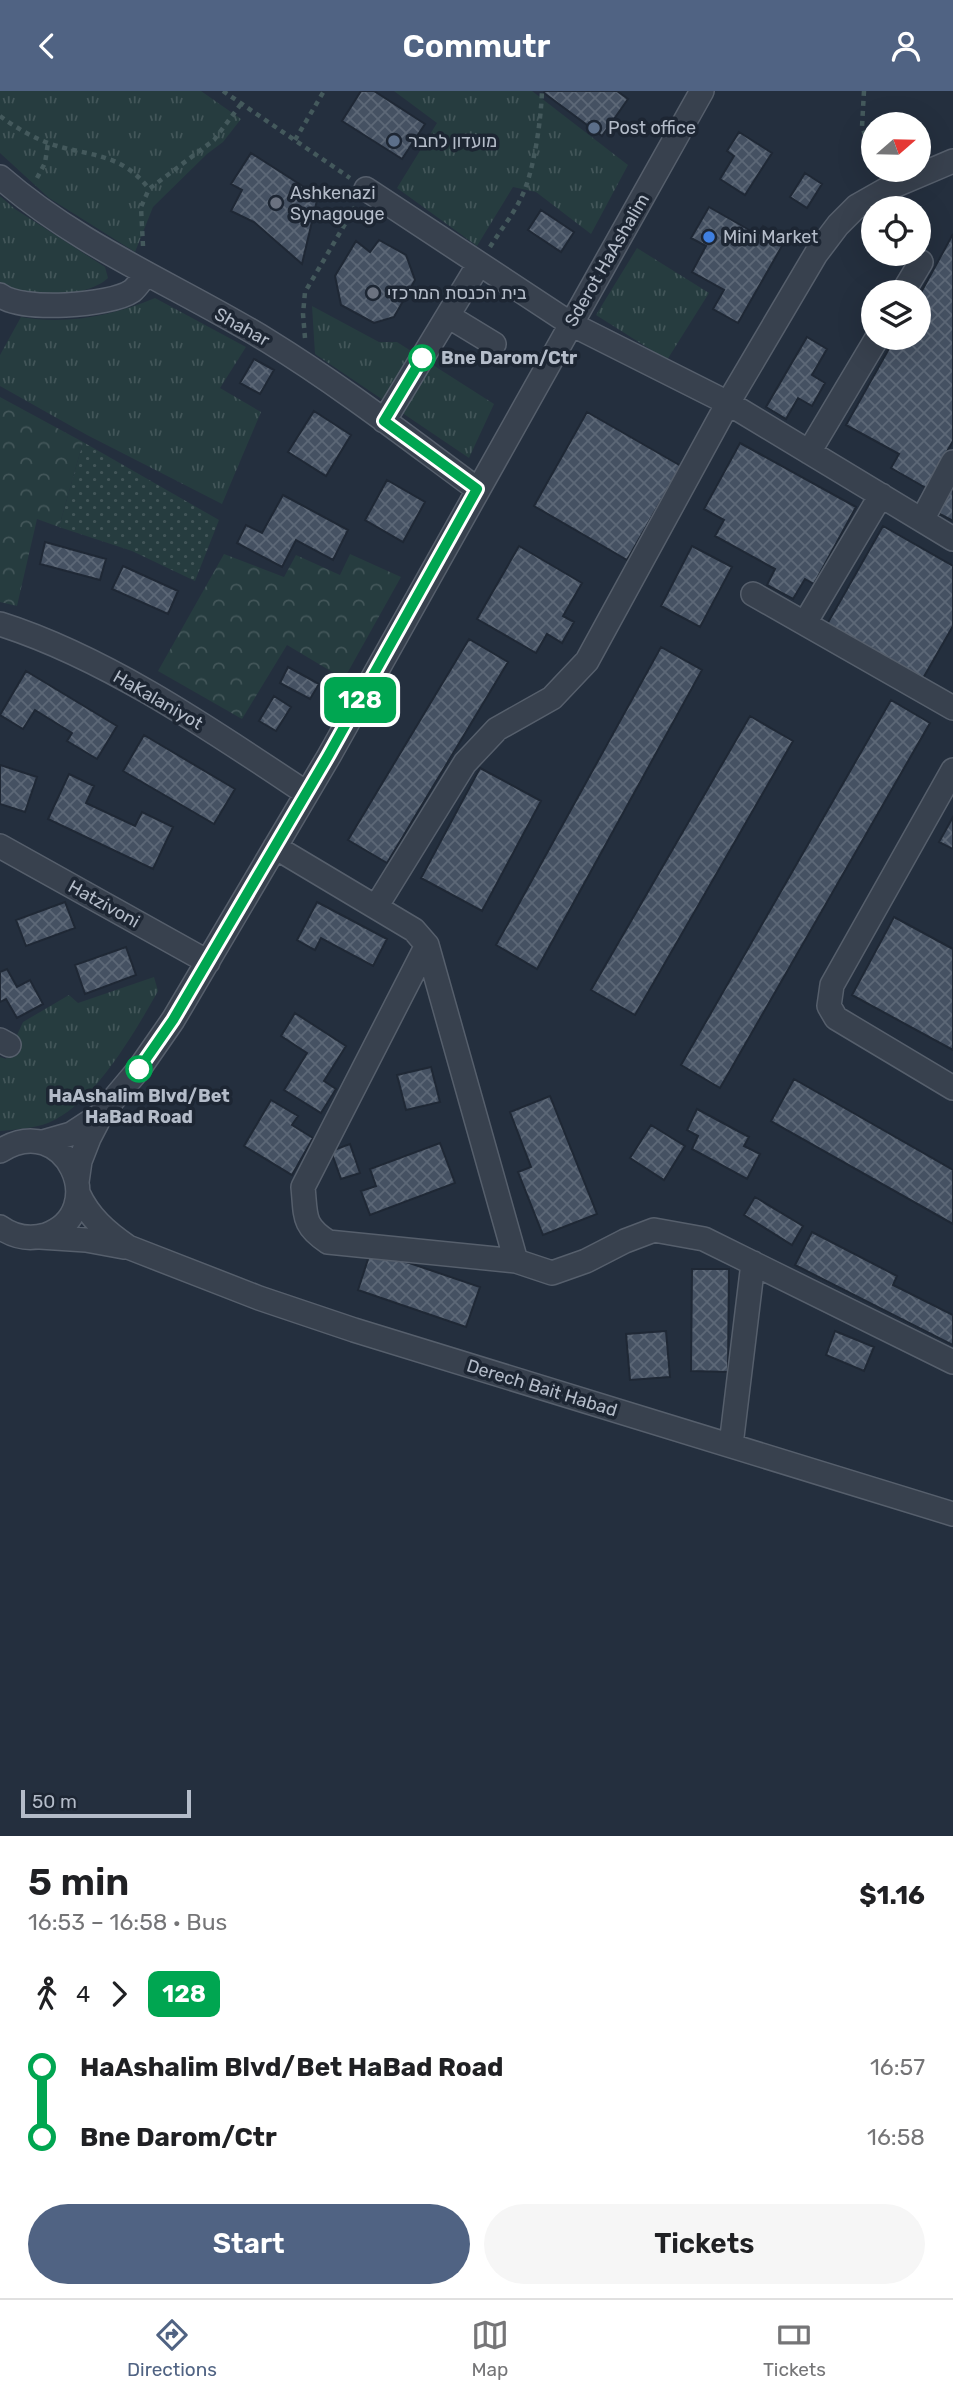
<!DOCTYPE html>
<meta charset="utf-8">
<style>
:root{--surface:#fff;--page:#f6f6f6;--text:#202124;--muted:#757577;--line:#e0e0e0;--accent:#506383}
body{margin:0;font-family:Rubik,Heebo,sans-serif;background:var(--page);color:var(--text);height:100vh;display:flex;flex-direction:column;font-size:26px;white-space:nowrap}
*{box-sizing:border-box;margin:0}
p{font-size:23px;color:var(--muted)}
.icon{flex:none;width:38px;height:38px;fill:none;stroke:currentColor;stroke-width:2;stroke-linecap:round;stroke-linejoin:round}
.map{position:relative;height:1745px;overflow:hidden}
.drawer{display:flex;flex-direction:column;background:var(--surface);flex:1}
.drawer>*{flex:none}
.badge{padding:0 14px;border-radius:10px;font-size:24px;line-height:46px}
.needle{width:46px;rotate:70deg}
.tools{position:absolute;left:861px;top:21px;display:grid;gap:14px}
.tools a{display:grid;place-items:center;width:70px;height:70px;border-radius:50%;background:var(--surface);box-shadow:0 7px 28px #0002;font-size:35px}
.scale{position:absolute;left:21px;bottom:18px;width:170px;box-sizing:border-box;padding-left:7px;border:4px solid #b4bcc9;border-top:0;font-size:19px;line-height:24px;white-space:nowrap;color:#b4bcc9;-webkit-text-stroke:5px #1d2633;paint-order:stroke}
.map>.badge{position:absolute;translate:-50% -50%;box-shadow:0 0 0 4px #fff}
.legs{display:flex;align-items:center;gap:10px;height:77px;padding:0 28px;font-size:23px}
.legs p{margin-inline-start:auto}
.headline{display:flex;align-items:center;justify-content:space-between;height:119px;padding:0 28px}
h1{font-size:38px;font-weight:600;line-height:52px}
.button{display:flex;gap:14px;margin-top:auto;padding:14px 28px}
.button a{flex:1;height:80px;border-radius:42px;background:var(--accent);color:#fff;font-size:28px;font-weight:600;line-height:80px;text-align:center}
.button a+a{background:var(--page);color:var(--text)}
ul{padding:0 28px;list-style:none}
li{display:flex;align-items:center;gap:24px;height:70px;font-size:26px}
li i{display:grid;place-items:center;width:10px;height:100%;margin:0 9px;background:currentColor}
li i::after{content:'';width:18px;height:18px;margin:-9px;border:5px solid;border-radius:50%;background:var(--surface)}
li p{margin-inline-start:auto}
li:first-child i{background:linear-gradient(#0000 50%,currentColor 0)}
li:last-child i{background:linear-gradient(currentColor 50%,#0000 0)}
header{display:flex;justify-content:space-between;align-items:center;height:91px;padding:0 28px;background:var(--accent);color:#fff;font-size:32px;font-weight:600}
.tabs{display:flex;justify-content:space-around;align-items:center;height:98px;border-top:2px solid var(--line);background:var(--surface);font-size:19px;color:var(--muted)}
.tabs a{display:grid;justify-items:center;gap:4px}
.tabs .on{color:var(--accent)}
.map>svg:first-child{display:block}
.grass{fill:url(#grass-dots)}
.forest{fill:url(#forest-crowns)}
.park{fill:url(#park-tufts)}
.building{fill:url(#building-cross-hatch);stroke:#1f2835;stroke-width:2}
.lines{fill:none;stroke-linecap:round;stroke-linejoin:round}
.minor-casing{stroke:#565f6c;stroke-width:26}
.path{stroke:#44595c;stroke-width:4.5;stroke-dasharray:5 5;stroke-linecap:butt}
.minor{stroke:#38414e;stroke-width:23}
.line-1-casing{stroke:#fff;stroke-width:16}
.line-1{stroke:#00a651;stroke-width:10}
.service-dot{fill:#5c6f8a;stroke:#1d2633;stroke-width:2.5}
.worship-dot{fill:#6b7280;stroke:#1d2633;stroke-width:2.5}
.shop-dot{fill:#3f7fe0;stroke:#1d2633;stroke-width:2.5}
.stop-1-dot{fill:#fff;stroke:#00a651;stroke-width:3.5}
.labels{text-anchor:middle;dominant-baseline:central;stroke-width:7;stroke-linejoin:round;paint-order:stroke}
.poi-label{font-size:18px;fill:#b4bcc9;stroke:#1d2633;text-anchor:start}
.street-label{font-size:18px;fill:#b4bcc9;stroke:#1d2633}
.stop-label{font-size:18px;font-weight:bold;fill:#b4bcc9;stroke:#1d2633;text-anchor:start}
</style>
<header><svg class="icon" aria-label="back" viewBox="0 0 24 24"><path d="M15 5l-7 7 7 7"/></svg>Commutr<svg class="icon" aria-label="person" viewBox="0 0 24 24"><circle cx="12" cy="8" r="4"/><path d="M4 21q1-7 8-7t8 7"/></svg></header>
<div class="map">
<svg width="953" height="1745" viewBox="0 0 953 1745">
<defs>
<pattern id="grass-dots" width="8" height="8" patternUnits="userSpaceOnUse" patternTransform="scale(1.75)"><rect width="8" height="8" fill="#263c3f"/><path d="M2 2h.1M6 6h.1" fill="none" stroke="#435659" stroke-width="1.8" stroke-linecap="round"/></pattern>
<pattern id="forest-crowns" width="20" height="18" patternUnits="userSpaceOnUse" patternTransform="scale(1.75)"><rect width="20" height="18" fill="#263c3f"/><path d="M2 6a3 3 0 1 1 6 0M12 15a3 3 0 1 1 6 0" fill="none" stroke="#435659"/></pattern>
<pattern id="park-tufts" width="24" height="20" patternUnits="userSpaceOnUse" patternTransform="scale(1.75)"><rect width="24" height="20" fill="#263c3f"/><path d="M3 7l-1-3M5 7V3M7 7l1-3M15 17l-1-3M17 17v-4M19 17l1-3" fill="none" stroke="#435659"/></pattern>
<pattern id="building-cross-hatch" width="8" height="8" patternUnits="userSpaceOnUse" patternTransform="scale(1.75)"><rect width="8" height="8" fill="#455162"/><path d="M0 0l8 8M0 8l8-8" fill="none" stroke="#5d6877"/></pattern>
</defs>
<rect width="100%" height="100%" fill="#242f3e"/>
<!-- grass -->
<path class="grass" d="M83 351 219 429 195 490 132 460 59 436Z"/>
<!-- forest -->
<path class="forest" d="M0 306 83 351 59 436 37 428 17 515 0 511Z
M224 463 284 486 296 464 340 484 350 463 401 486 344 588 287 554 242 628 158 580Z"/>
<!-- park -->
<path class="park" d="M0 0H201L241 28 223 51 207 63 153 116 135 161 49 107 0 62Z
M394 0H532L628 74 591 143 536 101 513 96 477 155 397 97 437 32Z
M0 105 15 118 105 176 108 187C87 207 22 211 0 191Z
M637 157 709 202 667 269 596 224Z
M155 207 246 256 220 297 261 321 222 413 87 344 0 295V264L21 226C66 234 113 225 155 207Z
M312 215 379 251H397L494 313 469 367 315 263Z
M154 886 158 900C135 941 93 1014 48 1032 35 1037 14 1039 0 1040V966L6 968 23 931 69 904 78 912Z"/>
<!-- building -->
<path class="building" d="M361 0H374L425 33 402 68 342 30Z
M545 0H617L628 8 602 45 544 2Z
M739 41 772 62 745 104 720 88 734 65 727 60Z
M251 62 318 105 302 173 254 131 231 120 242 99 231 93Z
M805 82 822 93 807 117 790 106Z
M709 116 758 144 763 135 786 148 738 232 713 218 724 199 692 181 706 155 691 147Z
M541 119 574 141 561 161 528 139Z
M953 143V350L926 397 891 377 899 363 846 334 895 247H919V205Z
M379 149 406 164 415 189 394 226 374 232 341 214 335 185 356 150 370 161Z
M807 246 827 258 812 284 825 292 812 315 798 307 786 328 766 316Z
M254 268 274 279 260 303 240 292Z
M314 320 351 344 326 385 288 361Z
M587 321 681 375 627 469 534 415Z
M740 352 856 416 814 493 805 488 793 508 767 494 775 478 715 445 724 429 704 418Z
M387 389 425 411 403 451 365 429Z
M953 395V430L938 422Z
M283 404 348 439 333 469 296 449 282 476 237 452 246 434 262 442Z
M883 435 953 475V535L922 589 826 535Z
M45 451 106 468 100 489 40 473Z
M519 455 582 492 563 525 574 531 562 552 547 543 536 562 477 528Z
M692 455 732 476 700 536 661 515Z
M123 475 178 500 168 523 112 498Z
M469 548 508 571 387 772 348 749Z
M661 556 702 579 537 878 496 854Z
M288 576 319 593 310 608 280 592Z
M26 580 117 635 97 668 67 650 72 642 35 619 23 638 0 624Z
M274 605 291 616 276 640 259 630Z
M891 609 930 632 720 997 681 974Z
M750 625 793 650 635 924 591 899Z
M144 644 235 698 214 733 123 680Z
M0 674 37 686 25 721 0 713Z
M480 677 541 710 482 820 421 787Z
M69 683 94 695 86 712 135 735 142 721 173 736 153 778 48 728Z
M953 726V758L939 751Z
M65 811 75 837 26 855 16 829Z
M317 811 387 848 373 875 321 847 315 859 297 849Z
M894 826 953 858V959L852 904Z
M126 856 136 884 85 903 75 874Z
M7 878 17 896 30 889 43 913 17 927 6 908 0 911V881Z
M295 922 346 955 324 990 336 998 321 1022 284 999 307 962 281 945Z
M431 976 440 1011 406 1019 397 984Z
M794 988 953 1079V1133L771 1030Z
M550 1005 597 1123 543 1144 518 1081 531 1076 510 1021Z
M271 1009 298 1025 292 1034 313 1047 292 1084 244 1055Z
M697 1018 749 1046 744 1055 760 1063 747 1088 692 1058 698 1045 687 1039Z
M651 1034 685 1055 664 1089 630 1067Z
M440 1052 455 1092 370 1124 361 1100 376 1095 370 1078Z
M350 1053 360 1082 341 1088 331 1060Z
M755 1106 803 1135 792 1154 744 1124Z
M812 1141 897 1185 893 1194 953 1224V1254L795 1174Z
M371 1159 480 1196 466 1236 358 1199Z
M692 1178H729L728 1281 691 1280Z
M666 1240 670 1286 630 1289 626 1243Z
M835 1240 874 1256 864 1280 826 1264Z"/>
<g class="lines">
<!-- minor casing -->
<g class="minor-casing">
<path id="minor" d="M0 86C80 156 178 195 268 250 341 295 409 348 477 398
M366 98 571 233 728 312 953 448
M903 201 921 171
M0 204C21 221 110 215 132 200 137 196 142 188 146 183
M448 225 494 253
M384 330 479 173
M809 361 877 247
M922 429 953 371
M753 503 953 617
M805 532 881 404
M0 533C107 567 213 640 306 702
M953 679 832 894 829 915 836 927 953 997
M0 755 208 871
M275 756 414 839 427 854 516 1170 552 1182 586 1170 625 1150 654 1139 704 1148 953 1271
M376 816 465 672 497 638 552 607 587 570 728 312 816 163 838 134 857 115 887 98 953 70
M427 854 303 1096C306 1125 302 1134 328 1151L516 1170
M0 949 9 954
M43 1051 71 1043 100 1024
M0 1060C66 1018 111 1121 46 1144 29 1149 14 1146 0 1136
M77 1091 80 1070 89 1047 102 1022 139 978 173 929 329 665 702 0
M78 1102C89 1126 106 1141 128 1156L259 1207 354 1239 953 1423
M40 1146 86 1149 124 1156
M731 1354 753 1172"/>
</g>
<!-- path -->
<path class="path" d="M223 0 350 87
M864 0 862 36 873 64
M0 25C15 36 30 45 48 52 88 66 120 60 149 98
M295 49 324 0
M37 87 45 72 48 52
M143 155 141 116 149 98 214 49 241 13
M490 156C500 140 512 125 520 109 534 83 541 29 542 0
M305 247 303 223 305 201 355 116"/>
<!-- minor -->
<use href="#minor" class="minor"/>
</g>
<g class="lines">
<!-- line-1 casing -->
<g class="line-1-casing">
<path id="line-1" d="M139 978 173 929 328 665 477 398 384 330 422 267"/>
</g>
<!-- line-1 -->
<use href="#line-1" class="line-1"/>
</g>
<!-- markers -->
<g class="service-dot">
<circle cx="594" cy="37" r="7"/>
<circle cx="394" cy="50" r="7"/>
</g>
<g class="worship-dot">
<circle cx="276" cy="112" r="7"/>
<circle cx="373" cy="202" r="7"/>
</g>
<circle class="shop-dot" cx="709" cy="146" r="7"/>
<g class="stop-1-dot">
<circle cx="422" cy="267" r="12"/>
<circle cx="139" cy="978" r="12"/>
</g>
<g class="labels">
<!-- poi labels -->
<g class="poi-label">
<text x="608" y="37">Post office</text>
<text x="408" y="50">מועדון לחבר</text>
<text x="290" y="102">Ashkenazi<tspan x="290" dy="21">Synagouge</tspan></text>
<text x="723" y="146">Mini Market</text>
<text x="387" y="202">בית הכנסת המרכזי</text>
</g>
<!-- street labels -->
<g class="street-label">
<text transform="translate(607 169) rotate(-60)">Sderot HaAshalim</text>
<text transform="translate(242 236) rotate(29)">Shahar</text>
<text transform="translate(158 609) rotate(30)">HaKalaniyot</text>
<text transform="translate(104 813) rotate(29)">Hatzivoni</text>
<text transform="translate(542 1297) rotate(17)">Derech Bait Habad</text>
</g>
<!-- stop labels -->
<g class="stop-label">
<text x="441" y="267">Bne Darom/Ctr</text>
<text x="139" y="1005" text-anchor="middle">HaAshalim Blvd/Bet<tspan x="139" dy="21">HaBad Road</tspan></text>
</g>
</g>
</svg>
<div class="tools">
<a><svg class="needle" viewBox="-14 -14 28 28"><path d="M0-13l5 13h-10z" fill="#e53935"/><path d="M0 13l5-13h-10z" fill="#757577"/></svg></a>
<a><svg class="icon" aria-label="locate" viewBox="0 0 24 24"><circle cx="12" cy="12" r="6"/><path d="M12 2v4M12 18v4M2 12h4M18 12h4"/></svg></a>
<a><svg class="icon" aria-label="layers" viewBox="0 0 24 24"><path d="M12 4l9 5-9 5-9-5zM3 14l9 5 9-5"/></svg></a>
</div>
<div class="scale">50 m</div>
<b class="badge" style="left:360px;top:609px;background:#00a651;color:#fff">128</b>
</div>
<section class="drawer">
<div class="headline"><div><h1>5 min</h1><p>16:53 – 16:58 · Bus</p></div><b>$1.16</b></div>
<div class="legs"><svg class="icon" aria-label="walk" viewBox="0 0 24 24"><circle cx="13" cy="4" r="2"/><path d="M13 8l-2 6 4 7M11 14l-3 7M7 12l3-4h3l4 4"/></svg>4<svg class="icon" aria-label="forward" viewBox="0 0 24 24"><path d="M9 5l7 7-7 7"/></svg><b class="badge" style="background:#00a651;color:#fff">128</b></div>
<ul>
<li><i style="color:#00a651"></i><b>HaAshalim Blvd/Bet HaBad Road</b><p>16:57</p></li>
<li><i style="color:#00a651"></i><b>Bne Darom/Ctr</b><p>16:58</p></li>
</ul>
<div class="button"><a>Start</a><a>Tickets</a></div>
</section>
<nav class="tabs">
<a class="on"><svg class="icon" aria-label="directions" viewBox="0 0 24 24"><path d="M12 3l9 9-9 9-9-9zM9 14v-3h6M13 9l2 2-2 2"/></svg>Directions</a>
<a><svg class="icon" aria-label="map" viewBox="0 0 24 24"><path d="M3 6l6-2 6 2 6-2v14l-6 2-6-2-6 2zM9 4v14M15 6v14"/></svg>Map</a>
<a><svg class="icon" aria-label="tickets" viewBox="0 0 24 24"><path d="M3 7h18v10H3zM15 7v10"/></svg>Tickets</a>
</nav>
